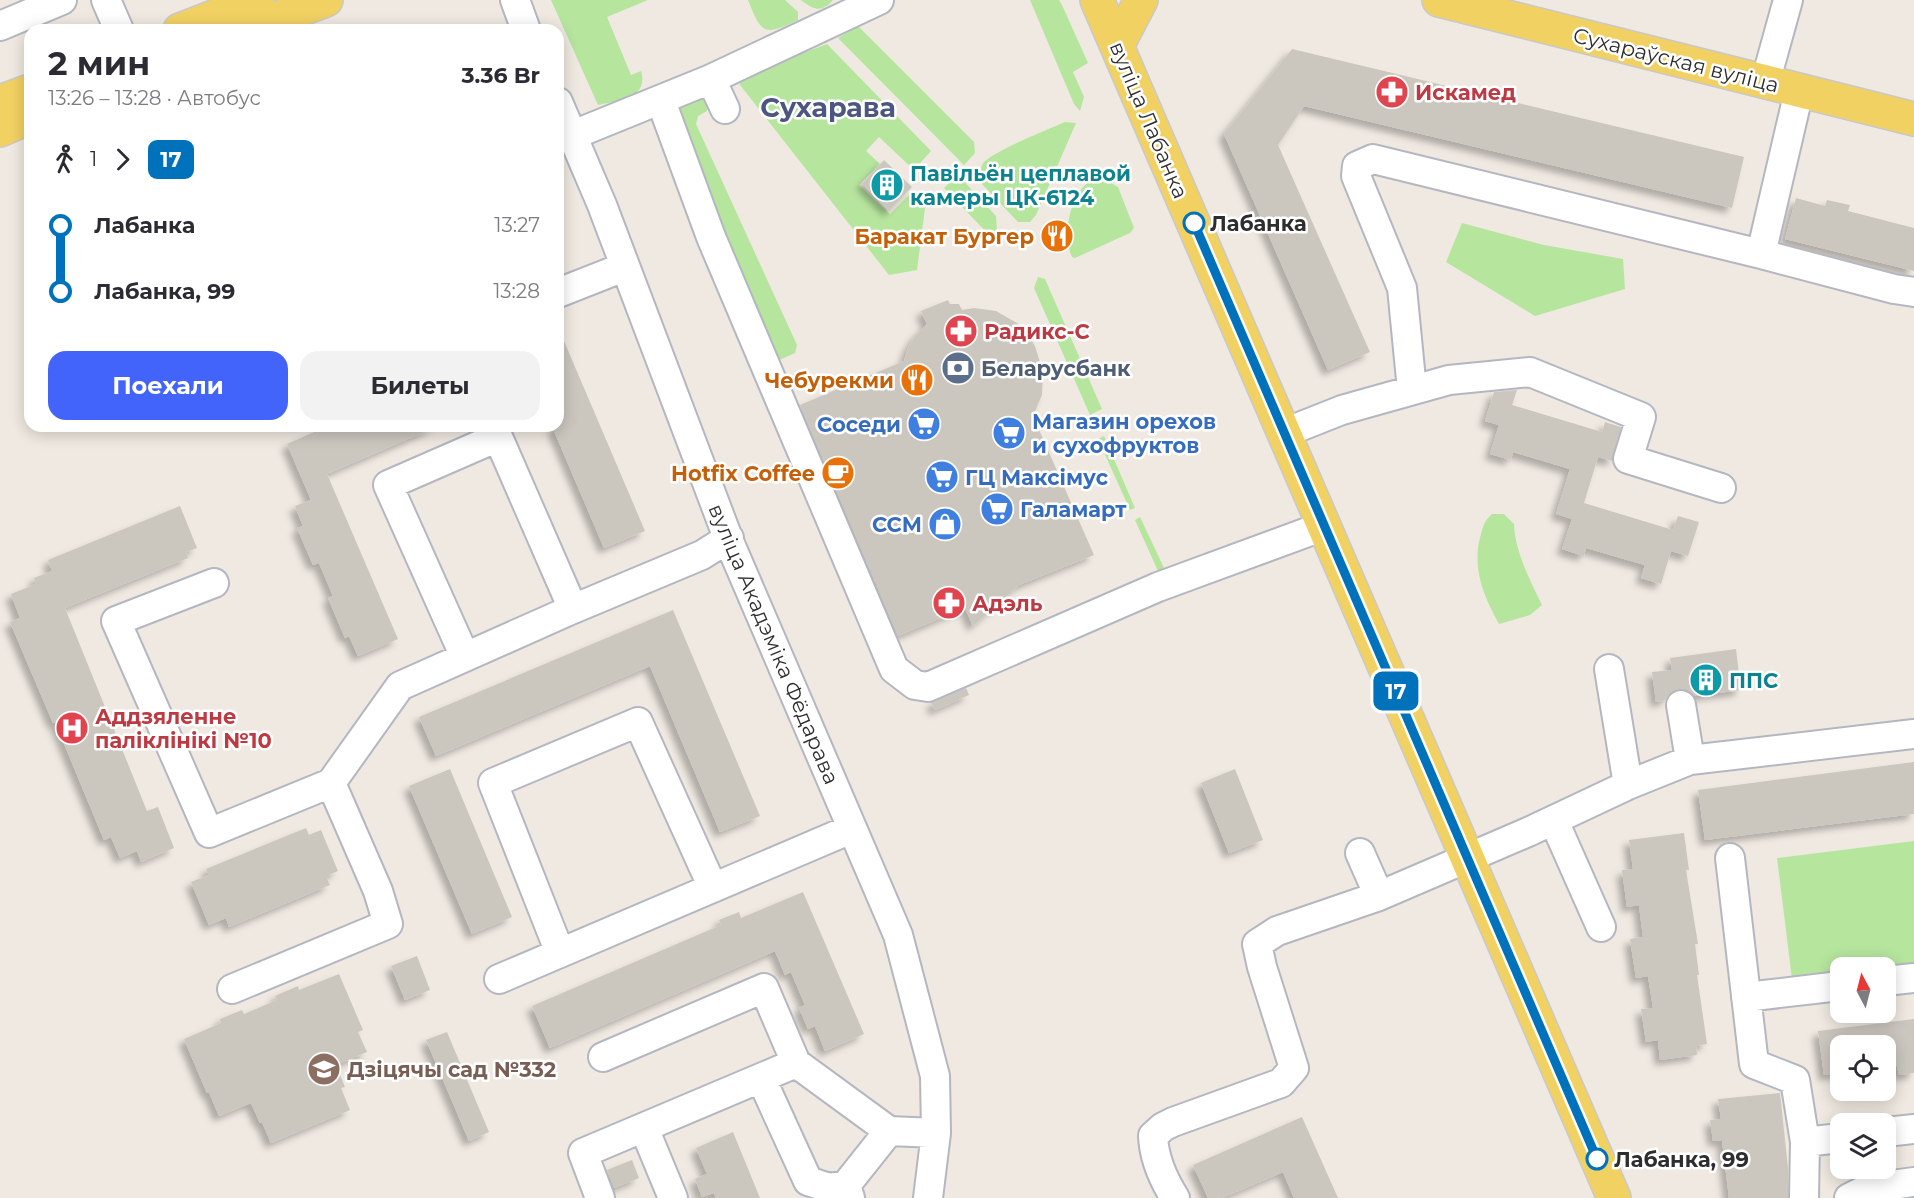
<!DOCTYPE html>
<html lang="ru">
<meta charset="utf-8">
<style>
:root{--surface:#fff;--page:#f2f2f3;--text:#2b2b33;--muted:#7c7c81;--accent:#4264fb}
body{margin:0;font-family:Montserrat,sans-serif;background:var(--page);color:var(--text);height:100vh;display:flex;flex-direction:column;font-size:22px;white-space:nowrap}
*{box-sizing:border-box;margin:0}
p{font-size:20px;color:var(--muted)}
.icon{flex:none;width:33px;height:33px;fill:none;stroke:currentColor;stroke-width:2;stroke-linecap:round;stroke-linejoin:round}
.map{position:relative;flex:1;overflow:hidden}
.details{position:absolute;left:24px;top:24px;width:540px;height:408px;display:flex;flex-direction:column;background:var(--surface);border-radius:18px;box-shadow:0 3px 15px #0003}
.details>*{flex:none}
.badge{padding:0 12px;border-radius:9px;font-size:21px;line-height:39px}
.needle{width:39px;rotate:353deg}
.tools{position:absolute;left:1830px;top:957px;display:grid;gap:12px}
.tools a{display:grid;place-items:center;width:66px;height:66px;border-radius:12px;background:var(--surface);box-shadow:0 3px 15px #0003;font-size:30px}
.map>.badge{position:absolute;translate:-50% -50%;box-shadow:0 0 0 3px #fff}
.legs{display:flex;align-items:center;gap:9px;height:66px;padding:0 24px;font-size:20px}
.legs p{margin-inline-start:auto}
.overview{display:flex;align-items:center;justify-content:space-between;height:102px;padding:0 24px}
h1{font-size:33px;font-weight:700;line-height:45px}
.primary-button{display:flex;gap:12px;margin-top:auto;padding:12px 24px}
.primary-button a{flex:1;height:69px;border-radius:18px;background:var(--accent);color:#fff;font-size:24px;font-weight:700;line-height:69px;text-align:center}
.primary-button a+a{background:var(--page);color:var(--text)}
ul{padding:0 24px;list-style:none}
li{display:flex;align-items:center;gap:21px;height:66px;font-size:22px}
li i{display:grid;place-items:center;width:9px;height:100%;margin:0 8px;background:currentColor}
li i::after{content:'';width:15px;height:15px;margin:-8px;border:4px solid;border-radius:50%;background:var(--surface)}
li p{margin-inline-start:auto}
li:first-child i{background:linear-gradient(#0000 50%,currentColor 0)}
li:last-child i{background:linear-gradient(currentColor 50%,#0000 0)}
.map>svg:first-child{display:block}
.green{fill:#b6e59e}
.building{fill:#cbc7bf;filter:url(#shadow)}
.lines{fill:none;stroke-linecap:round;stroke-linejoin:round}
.minor-casing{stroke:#b4b7c1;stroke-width:32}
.major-casing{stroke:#c9c9c9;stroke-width:36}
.minor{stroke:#fff;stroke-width:28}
.major{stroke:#f2d163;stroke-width:33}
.line-1-casing{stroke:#fff;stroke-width:14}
.line-1{stroke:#0072bc;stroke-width:9}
.stop-1-dot{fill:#fff;stroke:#0072bc;stroke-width:3}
.labels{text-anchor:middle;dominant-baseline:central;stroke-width:5;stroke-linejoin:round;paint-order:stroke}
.street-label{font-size:21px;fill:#2e2e2e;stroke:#fff}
.health-label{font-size:21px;font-weight:bold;fill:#be3a42;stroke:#fff;text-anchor:start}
.culture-label{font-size:21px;font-weight:bold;fill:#0d838f;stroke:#fff;text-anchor:start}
.stop-label{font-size:21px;font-weight:bold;fill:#2e2e2e;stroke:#fff;text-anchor:start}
.food-label{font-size:21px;font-weight:bold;fill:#c56008;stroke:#fff;text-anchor:end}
.service-label{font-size:21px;font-weight:bold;fill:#4e5e75;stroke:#fff;text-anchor:start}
.shop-label{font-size:21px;font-weight:bold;fill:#366cbe;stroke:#fff;text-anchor:start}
.education-label{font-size:21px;font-weight:bold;fill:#785e54;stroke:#fff;text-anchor:start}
.district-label{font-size:27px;font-weight:bold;fill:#4d5680;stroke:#fff}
</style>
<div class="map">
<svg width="1914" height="1198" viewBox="0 0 1914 1198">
<defs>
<filter id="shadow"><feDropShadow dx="-5.5" dy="5.5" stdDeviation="3" flood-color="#0004"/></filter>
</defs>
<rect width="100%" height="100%" fill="#efe9e1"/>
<!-- green -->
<path class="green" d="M551 0H648L607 17 631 75 641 71C649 99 618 101 598 105Z
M748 0H785L798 12V20C764 36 762 35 748 0Z
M801 0H833C822 13 813 10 801 0Z
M1030 0H1059L1062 5 1088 63 1073 72 1084 97 1080 111 1074 104Z
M858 26 974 142 975 153 964 165 838 38Z
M827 44 931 151 914 170 879 137 866 151 880 164 859 185 890 214 910 194 925 208 917 270 889 275 740 85V79L745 75Z
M702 97 707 105V111L698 116 696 124 797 345 795 353 777 361 724 236 677 112 678 103Z
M1065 122 1076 123 1036 215 1030 222H1018L982 184C981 178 980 171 982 165 987 153 1050 129 1065 122Z
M958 175 996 216 997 231 992 238 944 188Z
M1097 178 1107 181 1118 187 1134 228 1130 233 1075 258 1072 257C1061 235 1071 185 1097 178Z
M1462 223 1544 245 1623 259 1625 289 1535 316 1446 262Z
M1038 277 1045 279 1102 409 1090 415 1034 288Z
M1104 436 1135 508 1130 510 1098 439Z
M1492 514H1504L1514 524C1515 552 1530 580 1542 605L1530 615 1499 624C1484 597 1472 569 1480 538 1483 527 1483 522 1492 514Z
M1140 517 1164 568 1158 571 1135 520Z
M1914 841V964L1886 968H1840V973L1792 979 1777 858Z"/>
<!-- building -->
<path class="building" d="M1292 49 1744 157 1732 208 1304 106 1278 145 1370 352 1328 370 1224 134Z
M884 160 912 187 889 211 862 184Z
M1796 198 1825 206 1827 200 1850 205 1848 211 1914 228V271L1785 239Z
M948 300 950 304H959L962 310 974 308 996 311 1022 326 1035 346 1043 372 1042 395 1033 416 1094 555 1019 585 973 626 965 608 898 636 800 405 904 361 908 348 915 336 927 324 921 311Z
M558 327 645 531 604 548 552 426H558Z
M1517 390 1512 405 1602 432 1605 422 1621 427 1612 461 1598 457 1584 503 1673 530 1678 516 1699 522 1688 556 1671 551 1661 584 1641 578 1645 565 1586 548 1584 556 1562 549 1572 519 1556 514 1570 469 1513 452 1511 460 1490 454 1499 425 1485 421 1494 392Z
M328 426H438L327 474 398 639 358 656 349 636 345 638 328 598 333 596 319 563 313 565 297 528 303 526 295 506 311 500 287 444Z
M180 506 197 548 186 552 188 558 65 608 147 811 158 807 174 848 141 862 137 851 120 858 111 837 104 840 55 722 53 723 10 622 20 618 11 594 36 584 34 578 52 571 48 560Z
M673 610 760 816 720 832 650 666 436 756 419 717Z
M1736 649 1741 690 1695 696 1687 690 1679 689 1670 693 1665 700 1656 702 1652 672 1672 670 1670 658Z
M966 688 969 695 935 710 931 703Z
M1914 762V814L1705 840 1698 790Z
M450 769 512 917 472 934 409 786Z
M1235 769 1263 840 1229 853 1201 783Z
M306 828 309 835 321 830 338 871 326 876 330 885 229 927 226 918 209 925 191 882 209 875 206 869Z
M1684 833 1689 870H1686L1698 944H1695L1699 975H1697L1707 1044 1696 1046 1697 1055 1660 1060 1658 1040 1646 1042 1641 1009 1653 1008 1648 976 1636 978 1630 939 1643 937 1639 905 1627 907 1622 870 1633 869 1629 840Z
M803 892 864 1034 825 1051 815 1026 808 1029 799 1008 805 1005 791 972 785 975 775 951 550 1048 532 1006 721 925 719 920 739 912 741 918Z
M417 956 430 990 405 1000 391 966Z
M339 974 363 1030 358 1032 367 1052 336 1065 345 1087 341 1088 350 1110 271 1143 262 1122 260 1123 251 1103 219 1116 209 1092 207 1093 184 1039 221 1023 220 1019 242 1010 244 1014 277 1000 275 996 298 986 299 990Z
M1914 1019V1073L1899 1075 1897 1066 1886 1067V1046H1840V1073L1824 1075 1818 1031Z
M447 1032 489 1132 469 1141 426 1040Z
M1780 1093 1788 1168V1198H1729L1722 1140 1713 1141 1710 1120 1721 1119 1718 1099Z
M1302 1117 1338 1198H1294L1283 1172 1222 1198H1208L1193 1165Z
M733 1132 760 1198H716L714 1193 702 1197 695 1179 707 1174 696 1148Z
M632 1160 639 1178 614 1188 607 1170Z"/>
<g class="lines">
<!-- minor casing -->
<g class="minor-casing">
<path id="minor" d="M106 0 119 30
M515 0 526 30
M0 26 62 0
M711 79 725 109
M1765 83 1788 0
M661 101 711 237 894 669 915 685 928 687 1158 587 1324 526
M558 102 602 205 731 546 898 935 935 1076 936 1133 928 1198
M573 135 711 79 879 0
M1761 254 1894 289 1914 292
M558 293 624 267
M1412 390 1402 288 1356 176 1357 166 1373 159 1761 254 1799 91
M1284 433 1342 410 1449 380 1530 372 1641 417 1628 459 1721 488
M214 583 116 621 209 833 331 783 400 686 573 609 702 555 729 538
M465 657 388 485 498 437 573 609
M1609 669 1628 785
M1681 705 1690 760
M1554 821 1601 927
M1360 853 1379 896
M1730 858 1754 1064 1795 1080 1805 1142
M560 953 493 783 638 722 713 888
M499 979 851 829
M1886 981 1914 978
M232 989 388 924 378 891 331 783
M1746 997 1840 986
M603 1057 764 988 796 1063
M761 1078 808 1181 829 1188 846 1185
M644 1128 673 1198
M1886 1132 1914 1129
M600 1198 583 1153 796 1063 889 1131 936 1133
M850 1198 846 1185 889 1131
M1175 1198C1163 1179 1154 1159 1153 1136L1163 1127 1173 1122 1281 1083 1294 1068 1262 967 1257 944 1277 931 1379 896 1528 832 1628 785 1690 760 1914 734
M1804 1198 1805 1142 1840 1138
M1849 1198 1869 1188 1914 1182"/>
</g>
<!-- major casing -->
<g class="major-casing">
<path id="major" d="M1097 0 1614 1198
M1439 0 1914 119
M180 30 257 0
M247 30 326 0
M1117 46 1141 0
M0 102 30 91
M0 130 30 117"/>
</g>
<!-- minor -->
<use href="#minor" class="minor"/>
<!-- major -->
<use href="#major" class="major"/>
</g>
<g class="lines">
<!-- line-1 casing -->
<g class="line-1-casing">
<path id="line-1" d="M1194 223 1597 1159"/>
</g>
<!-- line-1 -->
<use href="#line-1" class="line-1"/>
</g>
<!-- icons -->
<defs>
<g id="pharmacy-disc" transform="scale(1.725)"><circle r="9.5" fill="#e0444e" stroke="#fff"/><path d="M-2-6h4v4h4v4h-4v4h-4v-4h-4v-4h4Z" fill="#fff"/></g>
<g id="building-disc" transform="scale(1.725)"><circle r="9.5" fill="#0f9aa8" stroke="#fff"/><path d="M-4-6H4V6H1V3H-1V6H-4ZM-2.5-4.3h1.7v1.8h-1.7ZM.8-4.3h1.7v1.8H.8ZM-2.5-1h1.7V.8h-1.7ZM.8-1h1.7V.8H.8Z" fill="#fff"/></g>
<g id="restaurant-disc" transform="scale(1.725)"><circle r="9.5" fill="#e8710a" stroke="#fff"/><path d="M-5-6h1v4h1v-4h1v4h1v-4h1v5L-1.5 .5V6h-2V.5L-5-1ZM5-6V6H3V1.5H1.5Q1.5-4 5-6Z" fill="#fff"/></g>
<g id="bank-disc" transform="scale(1.725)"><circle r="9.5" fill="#5c6f8a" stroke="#fff"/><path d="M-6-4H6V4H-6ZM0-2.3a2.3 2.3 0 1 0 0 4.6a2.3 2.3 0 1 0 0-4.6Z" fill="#fff"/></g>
<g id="supermarket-disc" transform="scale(1.725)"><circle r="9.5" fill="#3f7fe0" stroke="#fff"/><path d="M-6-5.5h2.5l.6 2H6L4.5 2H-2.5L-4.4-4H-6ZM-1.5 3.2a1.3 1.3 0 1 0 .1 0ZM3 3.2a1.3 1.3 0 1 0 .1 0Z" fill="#fff"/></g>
<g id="cafe-disc" transform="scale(1.725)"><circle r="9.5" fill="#e8710a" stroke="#fff"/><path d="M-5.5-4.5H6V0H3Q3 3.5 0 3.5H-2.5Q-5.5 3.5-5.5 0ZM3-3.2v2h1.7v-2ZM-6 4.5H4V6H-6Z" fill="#fff"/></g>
<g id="shop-disc" transform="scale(1.725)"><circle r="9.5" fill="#3f7fe0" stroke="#fff"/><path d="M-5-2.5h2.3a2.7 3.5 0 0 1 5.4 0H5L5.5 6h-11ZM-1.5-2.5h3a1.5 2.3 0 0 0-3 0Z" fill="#fff"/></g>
<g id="hospital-disc" transform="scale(1.725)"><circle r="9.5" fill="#e0444e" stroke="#fff"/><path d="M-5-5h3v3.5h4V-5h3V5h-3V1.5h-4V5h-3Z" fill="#fff"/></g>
<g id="school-disc" transform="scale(1.725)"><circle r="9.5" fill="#8d6e63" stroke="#fff"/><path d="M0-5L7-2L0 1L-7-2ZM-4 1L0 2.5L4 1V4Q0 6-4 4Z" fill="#fff"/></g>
</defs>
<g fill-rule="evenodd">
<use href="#pharmacy-disc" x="1392" y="92"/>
<use href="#building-disc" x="887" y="185"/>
<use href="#restaurant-disc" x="1057" y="236"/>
<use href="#pharmacy-disc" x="961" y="331"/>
<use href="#bank-disc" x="958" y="368"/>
<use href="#restaurant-disc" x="917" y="380"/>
<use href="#supermarket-disc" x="924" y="424"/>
<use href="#supermarket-disc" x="1009" y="433"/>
<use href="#cafe-disc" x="838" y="473"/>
<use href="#supermarket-disc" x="942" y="477"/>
<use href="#supermarket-disc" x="997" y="509"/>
<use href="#shop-disc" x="945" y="524"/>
<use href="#pharmacy-disc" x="949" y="603"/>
<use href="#building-disc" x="1706" y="680"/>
<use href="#hospital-disc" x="72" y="728"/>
<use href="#school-disc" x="324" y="1069"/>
</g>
<!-- markers -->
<g class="stop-1-dot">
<circle cx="1194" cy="223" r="10"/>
<circle cx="1597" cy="1159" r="10"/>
</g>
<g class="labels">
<!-- street labels -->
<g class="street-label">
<text transform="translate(1676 60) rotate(14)">Сухараўская вуліца</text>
<text transform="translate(1149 120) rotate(67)">вуліца Лабанка</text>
<text transform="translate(774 644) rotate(67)">вуліца Акадэміка Фёдарава</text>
</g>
<!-- health labels -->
<g class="health-label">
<text x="1415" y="92">Искамед</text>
<text x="984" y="331">Радикс-С</text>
<text x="972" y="603">Адэль</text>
<text x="95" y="716">Аддзяленне<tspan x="95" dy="24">паліклінікі №10</tspan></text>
</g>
<!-- culture labels -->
<g class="culture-label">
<text x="910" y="173">Павільён цеплавой<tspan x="910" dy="24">камеры ЦК-6124</tspan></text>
<text x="1729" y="680">ППС</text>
</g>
<!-- stop labels -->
<g class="stop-label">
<text x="1210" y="223">Лабанка</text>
<text x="1614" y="1159">Лабанка, 99</text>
</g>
<!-- food labels -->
<g class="food-label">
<text x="1034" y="236">Баракат Бургер</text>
<text x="894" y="380">Чебурекми</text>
<text x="815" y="473">Hotfix Coffee</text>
</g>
<!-- service labels -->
<g class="service-label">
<text x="981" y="368">Беларусбанк</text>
</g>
<!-- shop labels -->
<g class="shop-label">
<text x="1032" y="421">Магазин орехов<tspan x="1032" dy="24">и сухофруктов</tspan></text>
<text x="901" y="424" text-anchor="end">Соседи</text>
<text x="965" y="477">ГЦ Максімус</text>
<text x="1020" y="509">Галамарт</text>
<text x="922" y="524" text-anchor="end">ССМ</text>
</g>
<!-- education labels -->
<g class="education-label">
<text x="347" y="1069">Дзіцячы сад №332</text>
</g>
<!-- district labels -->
<g class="district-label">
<text x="828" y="107">Сухарава</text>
</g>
</g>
</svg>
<div class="tools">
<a><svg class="needle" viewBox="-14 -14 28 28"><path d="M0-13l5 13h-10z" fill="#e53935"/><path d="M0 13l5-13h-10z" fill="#7c7c81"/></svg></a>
<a><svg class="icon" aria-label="locate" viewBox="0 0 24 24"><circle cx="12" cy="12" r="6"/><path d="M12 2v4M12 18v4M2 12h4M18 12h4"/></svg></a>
<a><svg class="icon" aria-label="layers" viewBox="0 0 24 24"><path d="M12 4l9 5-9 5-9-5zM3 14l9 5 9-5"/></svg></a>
</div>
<b class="badge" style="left:1396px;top:691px;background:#0072bc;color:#fff">17</b>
<section class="details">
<div class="overview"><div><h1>2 мин</h1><p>13:26 – 13:28 · Автобус</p></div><b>3.36 Br</b></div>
<div class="legs"><svg class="icon" aria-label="walk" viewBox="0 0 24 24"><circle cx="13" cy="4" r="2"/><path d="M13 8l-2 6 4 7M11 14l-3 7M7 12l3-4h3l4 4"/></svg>1<svg class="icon" aria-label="forward" viewBox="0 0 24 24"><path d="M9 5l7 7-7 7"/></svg><b class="badge" style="background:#0072bc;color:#fff">17</b></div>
<ul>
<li><i style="color:#0072bc"></i><b>Лабанка</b><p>13:27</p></li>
<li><i style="color:#0072bc"></i><b>Лабанка, 99</b><p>13:28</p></li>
</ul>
<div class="primary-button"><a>Поехали</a><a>Билеты</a></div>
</section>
</div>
